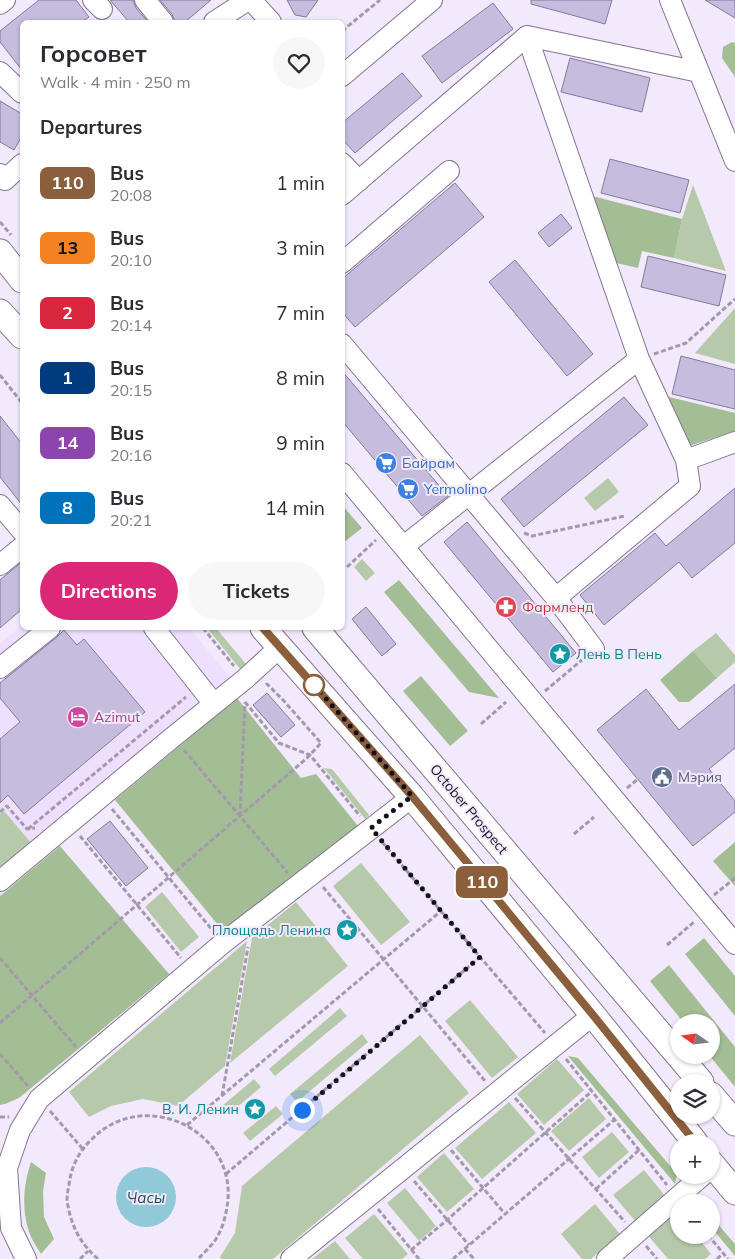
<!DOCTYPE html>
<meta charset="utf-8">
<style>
:root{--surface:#fff;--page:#f7f7f7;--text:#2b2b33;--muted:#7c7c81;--accent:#db2777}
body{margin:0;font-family:Mulish,sans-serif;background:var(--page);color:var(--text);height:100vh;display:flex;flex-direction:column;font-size:19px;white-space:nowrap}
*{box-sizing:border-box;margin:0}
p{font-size:16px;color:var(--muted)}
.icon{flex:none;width:28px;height:28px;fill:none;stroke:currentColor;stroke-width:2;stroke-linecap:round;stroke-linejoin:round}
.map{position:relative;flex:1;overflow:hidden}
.drawer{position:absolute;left:20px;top:20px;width:325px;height:610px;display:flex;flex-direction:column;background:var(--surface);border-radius:8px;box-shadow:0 1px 4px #0004}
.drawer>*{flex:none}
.badge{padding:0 10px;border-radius:8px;font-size:18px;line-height:32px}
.needle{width:32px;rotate:284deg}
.buttons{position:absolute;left:670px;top:1014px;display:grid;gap:10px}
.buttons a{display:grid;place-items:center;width:50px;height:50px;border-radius:50%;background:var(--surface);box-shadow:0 1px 4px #0004;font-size:25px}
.you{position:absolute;width:25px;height:25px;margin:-12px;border:4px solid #fff;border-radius:50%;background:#1a73e8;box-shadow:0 0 0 8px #1a73e833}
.map>.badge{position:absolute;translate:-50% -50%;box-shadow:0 0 0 2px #fff}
h2{padding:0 20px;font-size:19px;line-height:45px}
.round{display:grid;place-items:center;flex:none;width:52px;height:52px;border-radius:26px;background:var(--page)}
.summary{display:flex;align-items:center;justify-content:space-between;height:85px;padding:0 20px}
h1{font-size:24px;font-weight:700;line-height:38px}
.button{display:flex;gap:10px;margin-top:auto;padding:10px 20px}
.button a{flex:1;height:58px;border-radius:30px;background:var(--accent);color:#fff;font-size:20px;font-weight:700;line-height:58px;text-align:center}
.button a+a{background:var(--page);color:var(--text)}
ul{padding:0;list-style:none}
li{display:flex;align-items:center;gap:15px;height:65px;padding:0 20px}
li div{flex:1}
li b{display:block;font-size:19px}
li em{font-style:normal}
li .badge{min-width:55px;font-weight:700;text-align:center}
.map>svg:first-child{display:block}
.built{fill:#efdfff}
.green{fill:#b6caab}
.forest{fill:#a3bd95}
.water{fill:#90cad8}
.building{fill:#c5bcde;stroke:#837b9a}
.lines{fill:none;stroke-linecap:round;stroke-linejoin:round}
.minor-casing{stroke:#837492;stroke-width:22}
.major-casing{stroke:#837492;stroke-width:27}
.path{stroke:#a299aa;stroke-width:3;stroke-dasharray:5 2.5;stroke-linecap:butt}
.minor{stroke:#fff;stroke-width:20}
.major{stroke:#fff;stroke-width:25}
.line-casing{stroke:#fff;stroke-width:11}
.line{stroke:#8b5e3c;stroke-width:8}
.walk{stroke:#150f1b;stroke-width:5;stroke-dasharray:0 9}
.stop-dot{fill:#fff;stroke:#8b5e3c;stroke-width:2.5}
.labels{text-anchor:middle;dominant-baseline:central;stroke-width:4;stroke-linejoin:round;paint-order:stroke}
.shop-label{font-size:14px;fill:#366cbe;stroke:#f3e9fd;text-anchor:start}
.health-label{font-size:14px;fill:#be3a42;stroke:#f3e9fd;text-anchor:start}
.culture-label{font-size:14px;fill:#0d838f;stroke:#f3e9fd;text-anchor:end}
.hotel-label{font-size:14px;fill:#b23c85;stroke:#f3e9fd;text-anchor:start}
.service-label{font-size:14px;fill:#4e5e75;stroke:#f3e9fd;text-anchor:start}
.street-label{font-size:14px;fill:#150f1b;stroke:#f3e9fd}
.water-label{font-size:15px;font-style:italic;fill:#1a4c57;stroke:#f3e9fd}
</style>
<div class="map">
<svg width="735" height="1259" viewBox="0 0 735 1259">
<rect width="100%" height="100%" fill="#f3e9fd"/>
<!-- built -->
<path class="built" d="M22 625V628H189L230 677 0 876V644Z"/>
<!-- green -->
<path class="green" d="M693 185 726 271 674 258 682 219Z
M735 308V364L695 353Z
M608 478 619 492 595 511 584 498Z
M362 559 375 573 366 581 354 567Z
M207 628H216L246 664 240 669Z
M716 633 735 655V662L717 678 693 651Z
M324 768 332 769 369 815 365 819Z
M4 811 33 845 0 873V814Z
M361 863 410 922 381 945 333 886Z
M162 892 199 937 181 952 145 907Z
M296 902 348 966 230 1063 252 938Z
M247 941 225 1066 178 1106 143 1099 111 1106 89 1117 69 1092Z
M470 1000 518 1057 492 1078 445 1021Z
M340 1008 347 1016 275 1076 269 1069Z
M362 1034 368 1042 297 1102 290 1094Z
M420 1035 469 1093 273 1259H221L220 1257 235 1233 242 1186Z
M557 1059 584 1090 544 1125 517 1094Z
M254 1079 261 1087 228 1115 221 1107Z
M589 1098 606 1119 569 1151 551 1131Z
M509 1102 536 1133 482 1179 455 1148Z
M276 1106 283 1114 250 1141 243 1133Z
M612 1132 629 1152 599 1178 582 1157Z
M444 1153 474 1189 447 1212 417 1177Z
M644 1170 666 1197 636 1222 613 1195Z
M405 1188 436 1226 419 1241 387 1203Z
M595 1204 620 1234 591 1259H582L561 1234Z
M675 1209 679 1214V1235H696L711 1254 705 1259H668L646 1233Z
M374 1214 408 1254 402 1259H363L345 1238Z
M335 1241 350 1259H312Z"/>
<!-- forest -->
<path class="forest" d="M732 42 735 43V77L722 58 723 47Z
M592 196 682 219 674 258 642 251 638 268 612 262Z
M665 396 735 413V431L689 446Z
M342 505 362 528 343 543H342Z
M399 580 499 698 469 692 384 592Z
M693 651 717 678 689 702H679L660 680Z
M421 676 468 731 450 746 403 691Z
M237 698 301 778 316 774 358 826 223 931 115 800Z
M735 842V886L713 861Z
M60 846 169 974 19 1098 5 1104 0 1105V896Z
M704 938 735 976V1016L685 954Z
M669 965 735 1047V1087L709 1055H711V1022H683L650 981Z
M568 1056 578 1058 677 1174 675 1184Z
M31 1162 46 1173 43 1191 44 1217 54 1239 41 1254C38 1249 34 1243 31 1237 21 1213 23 1186 31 1162Z
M711 1216 735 1244V1256L711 1227Z"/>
<!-- water -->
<path class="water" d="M116 1197a30 30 0 1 1 60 0a30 30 0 1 1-60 0Z"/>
<!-- building -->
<path class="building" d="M39 0H76L89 17 82 22H22V70L0 42V31Z
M110 0H133L136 8 148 22H129Z
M160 0H211L185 22H175L172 14Z
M287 0H318L306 17 295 15Z
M531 0H612L605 24 531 4Z
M705 0H735V18Z
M493 3 513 29 442 83 422 56Z
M570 58 650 78 642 112 561 92Z
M402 73 422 96 355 153 342 139V123Z
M0 101 22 114V136L14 150 0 142Z
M610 159 689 180 680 213 601 193Z
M455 183 484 217 355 327 342 312V279Z
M561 214 572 228 549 247 538 233Z
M648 256 726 275 719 306 641 287Z
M515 260 593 354 567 376 489 282Z
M681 356 735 370V409L672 394Z
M342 371 448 496 422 516 342 421Z
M624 397 648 425 524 527 501 499Z
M0 416 22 444V505L0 477Z
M735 488V543L692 578 679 562 604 625 580 595 655 533 666 546Z
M467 522 576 653 553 672 444 542Z
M22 562V609L0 628V580Z
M366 607 396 644 382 656 352 619Z
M64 630 77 645 84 639 145 712 24 814 8 795 0 803V739L20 722 0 698V683L57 637Z
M735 684V748L709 769 735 801V812L693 846 597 730 646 689 679 730Z
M267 693 295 725 281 737 253 705Z
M110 821 148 868 126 886 87 839Z"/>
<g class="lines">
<!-- minor casing -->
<g class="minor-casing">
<path id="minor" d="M93 0 102 9
M145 0 163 22
M251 0 271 22
M670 0 735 161
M0 4 5 0
M214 22 248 0
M527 36 639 359 686 460 735 442
M527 36 699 72
M0 72 22 93
M342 76 432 0
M342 163 359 181
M0 174 5 180 22 164
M342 195 527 36
M342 263 449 171
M342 344 556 598 594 649
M342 473 735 944
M0 505 22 531
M404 546 639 359
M0 565 22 547
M556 598 690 486 686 460
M154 628 214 704
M0 668 50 628
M0 881 173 737 245 679 280 647
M26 1259 11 1228 7 1168 20 1130 39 1099 223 943 412 797
M291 1259 593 1015
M607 1259 703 1175"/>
</g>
<!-- major casing -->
<g class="major-casing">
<path id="major" d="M0 252 22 280
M0 312 22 336
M263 628 412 797 593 1015 695 1142
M315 628 701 1082
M711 1095 735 1123
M711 1163 735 1192"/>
</g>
<!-- path -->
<path class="path" d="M342 31 380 0
M0 222 11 235
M654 354 686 343 735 299
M0 375 22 403
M524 533 532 536 625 516
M347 567 376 540
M203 628 234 666
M545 691 582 660
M245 702 279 743 310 755 360 816
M481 724 506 702
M184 750 288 873
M627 788 638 779
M112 809 213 931
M0 812 7 806 27 829 35 828
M240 816 245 702
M28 829 186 697
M574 834 594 817
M80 836 181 958
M382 842 545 1033
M323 887 485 1081
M714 895 735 878
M667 945 694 922
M0 958 76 1047
M0 1023 307 758 321 743 284 701 267 684 265 685
M0 1054 28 1086
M566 1059 667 1185
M222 1096 248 947
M515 1098 625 1222
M50 1111 82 1148
M0 1117H9
M187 1125 441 911
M451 1150 505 1214
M226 1174 480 957
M414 1181 469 1245
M596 1189 639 1150
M378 1209 419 1259
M708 1235 728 1259
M646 1246 657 1259
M465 1249 474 1259
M411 1250 447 1220 591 1092
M80 1259 88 1251
M98 1259C82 1245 74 1231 69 1211 69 1208 67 1204 67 1200 67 1195 68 1190 69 1185 71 1167 79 1151 92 1139 145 1085 240 1132 227 1207 225 1220 221 1232 214 1242 209 1248 203 1254 198 1259
M453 1259 614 1120
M717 1259 723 1253"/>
<!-- minor -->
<use href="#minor" class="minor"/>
<!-- major -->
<use href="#major" class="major"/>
</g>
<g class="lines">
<!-- line casing -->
<g class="line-casing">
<path id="line" d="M263 628 412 796 593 1015 695 1142"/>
</g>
<!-- line -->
<use href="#line" class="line"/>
<!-- walk -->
<path class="walk" d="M302 1110 480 957 371 828 412 796 314 685"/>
</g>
<!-- icons -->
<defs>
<g id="supermarket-disc" transform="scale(1.125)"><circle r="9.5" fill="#3f7fe0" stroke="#f3e9fd"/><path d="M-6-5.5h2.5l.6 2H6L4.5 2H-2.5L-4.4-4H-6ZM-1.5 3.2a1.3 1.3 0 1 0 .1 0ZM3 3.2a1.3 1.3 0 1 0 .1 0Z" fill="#fff"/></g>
<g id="pharmacy-disc" transform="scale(1.125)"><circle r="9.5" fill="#e0444e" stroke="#f3e9fd"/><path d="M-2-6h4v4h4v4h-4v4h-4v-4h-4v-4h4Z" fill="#fff"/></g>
<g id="sight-disc" transform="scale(1.125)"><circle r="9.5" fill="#0f9aa8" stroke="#f3e9fd"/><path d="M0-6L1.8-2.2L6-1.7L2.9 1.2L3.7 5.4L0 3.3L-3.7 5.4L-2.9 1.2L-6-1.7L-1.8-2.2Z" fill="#fff"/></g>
<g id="hotel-disc" transform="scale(1.125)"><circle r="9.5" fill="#d1479c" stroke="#f3e9fd"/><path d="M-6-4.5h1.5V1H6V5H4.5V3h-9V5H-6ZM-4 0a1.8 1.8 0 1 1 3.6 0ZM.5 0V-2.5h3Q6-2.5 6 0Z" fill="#fff"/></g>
<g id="civic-disc" transform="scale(1.125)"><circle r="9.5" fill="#5c6f8a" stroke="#f3e9fd"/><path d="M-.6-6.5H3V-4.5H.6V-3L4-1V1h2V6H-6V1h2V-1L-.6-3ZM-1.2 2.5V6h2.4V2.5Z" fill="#fff"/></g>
</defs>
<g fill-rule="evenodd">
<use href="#supermarket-disc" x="386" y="463"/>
<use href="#supermarket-disc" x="408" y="489"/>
<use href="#pharmacy-disc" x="506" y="607"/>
<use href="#sight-disc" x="560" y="654"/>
<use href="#hotel-disc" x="78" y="717"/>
<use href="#civic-disc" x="662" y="777"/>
<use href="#sight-disc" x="347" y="930"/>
<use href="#sight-disc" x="255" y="1109"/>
</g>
<!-- markers -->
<circle class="stop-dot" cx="314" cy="685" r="10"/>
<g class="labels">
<!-- shop labels -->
<g class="shop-label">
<text x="402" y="463">Байрам</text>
<text x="424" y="489">Yermolino</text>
</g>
<!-- health labels -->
<g class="health-label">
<text x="522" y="607">Фармленд</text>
</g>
<!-- culture labels -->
<g class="culture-label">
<text x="576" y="654" text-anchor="start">Лень В Пень</text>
<text x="331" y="930">Площадь Ленина</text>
<text x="239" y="1109">В. И. Ленин</text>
</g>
<!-- hotel labels -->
<g class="hotel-label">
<text x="94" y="717">Azimut</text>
</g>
<!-- service labels -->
<g class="service-label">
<text x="678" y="777">Мэрия</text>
</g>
<!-- street labels -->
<g class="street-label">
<text transform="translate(469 809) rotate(50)">October Prospect</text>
</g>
<!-- water labels -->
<g class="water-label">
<text x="146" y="1197">Часы</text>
</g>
</g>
</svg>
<div class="buttons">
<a><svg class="needle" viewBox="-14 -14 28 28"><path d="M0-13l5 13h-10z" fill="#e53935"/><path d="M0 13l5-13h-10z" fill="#7c7c81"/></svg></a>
<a><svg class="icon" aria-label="layers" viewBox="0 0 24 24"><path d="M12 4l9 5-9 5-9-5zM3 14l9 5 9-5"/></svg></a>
<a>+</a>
<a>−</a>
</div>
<div class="you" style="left:302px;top:1110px"></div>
<b class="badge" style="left:482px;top:882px;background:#8b5e3c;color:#fff">110</b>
<section class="drawer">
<div class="summary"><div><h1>Горсовет</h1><p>Walk · 4 min · 250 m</p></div><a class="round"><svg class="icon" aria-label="heart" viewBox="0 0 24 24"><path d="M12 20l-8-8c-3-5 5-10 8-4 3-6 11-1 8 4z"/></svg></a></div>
<h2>Departures</h2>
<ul>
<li><span class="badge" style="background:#8b5e3c;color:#fff">110</span><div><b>Bus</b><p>20:08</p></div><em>1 min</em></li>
<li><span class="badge" style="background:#f58220;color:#111">13</span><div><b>Bus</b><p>20:10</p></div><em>3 min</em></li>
<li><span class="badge" style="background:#d7263d;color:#fff">2</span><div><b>Bus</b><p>20:14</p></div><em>7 min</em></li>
<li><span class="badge" style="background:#003b80;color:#fff">1</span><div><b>Bus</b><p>20:15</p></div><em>8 min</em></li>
<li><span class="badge" style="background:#8e44ad;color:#fff">14</span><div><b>Bus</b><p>20:16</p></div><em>9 min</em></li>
<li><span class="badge" style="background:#0072bc;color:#fff">8</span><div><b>Bus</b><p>20:21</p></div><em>14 min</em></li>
</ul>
<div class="button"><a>Directions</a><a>Tickets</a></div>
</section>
</div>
